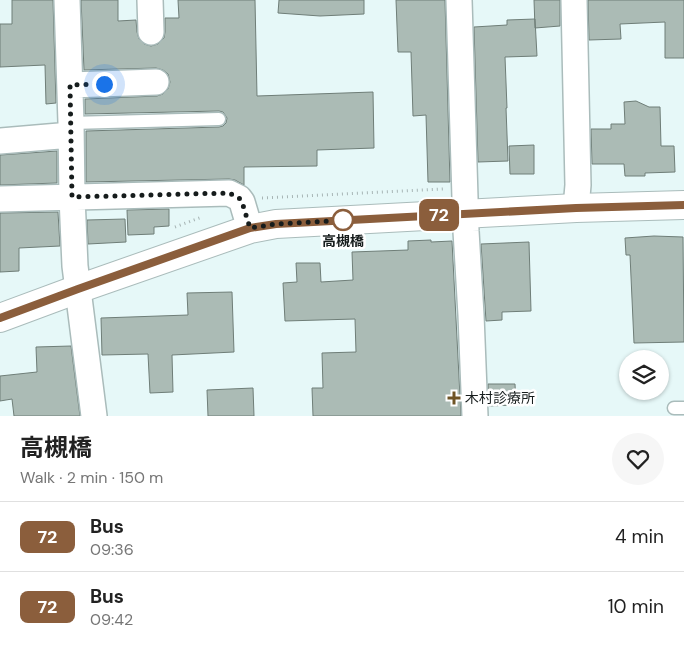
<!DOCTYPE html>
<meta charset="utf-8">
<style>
:root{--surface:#fff;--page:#f6f6f6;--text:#222;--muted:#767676;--line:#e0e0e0}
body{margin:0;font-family:"DM Sans","Noto Sans JP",sans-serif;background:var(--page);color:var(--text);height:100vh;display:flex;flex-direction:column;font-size:19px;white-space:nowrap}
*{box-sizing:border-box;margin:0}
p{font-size:16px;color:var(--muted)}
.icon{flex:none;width:28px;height:28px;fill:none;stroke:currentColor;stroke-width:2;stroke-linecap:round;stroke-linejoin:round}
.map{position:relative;height:416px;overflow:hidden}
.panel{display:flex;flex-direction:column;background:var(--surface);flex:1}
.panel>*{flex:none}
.badge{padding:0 10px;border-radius:8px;font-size:18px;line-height:32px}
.fabs{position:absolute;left:619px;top:350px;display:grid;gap:10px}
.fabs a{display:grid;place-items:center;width:50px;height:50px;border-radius:50%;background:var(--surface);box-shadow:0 1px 4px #0004;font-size:25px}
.you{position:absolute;width:25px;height:25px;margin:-12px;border:4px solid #fff;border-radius:50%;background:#1a73e8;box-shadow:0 0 0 8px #1a73e833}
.map>.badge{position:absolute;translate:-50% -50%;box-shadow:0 0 0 2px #fff}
.round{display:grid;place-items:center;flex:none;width:52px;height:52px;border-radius:26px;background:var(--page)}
.summary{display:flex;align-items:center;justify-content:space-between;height:85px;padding:0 20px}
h1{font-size:24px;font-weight:700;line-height:38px}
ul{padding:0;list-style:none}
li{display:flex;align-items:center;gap:15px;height:70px;padding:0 20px;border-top:1px solid var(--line)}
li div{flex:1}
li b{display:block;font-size:19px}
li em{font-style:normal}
li .badge{min-width:55px;font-weight:700;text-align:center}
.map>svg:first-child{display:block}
.building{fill:#abbbb5;stroke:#6f7e78}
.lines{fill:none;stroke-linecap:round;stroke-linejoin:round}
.lane-casing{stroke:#aabcbb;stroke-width:15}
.street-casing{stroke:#aabcbb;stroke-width:28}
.secondary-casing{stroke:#aabcbb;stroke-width:30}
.path{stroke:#a7b5b5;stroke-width:3;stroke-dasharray:1 4;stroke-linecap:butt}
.lane{stroke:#fff;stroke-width:12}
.street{stroke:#fff;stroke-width:25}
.secondary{stroke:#fff;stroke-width:28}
.line-casing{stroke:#fff;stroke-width:11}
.line{stroke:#8b5e3c;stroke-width:8}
.walk{stroke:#161c1c;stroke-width:5;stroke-dasharray:0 9}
.stop-dot{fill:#fff;stroke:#8b5e3c;stroke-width:2.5}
.poi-dot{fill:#6f5426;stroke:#fff;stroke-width:2}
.labels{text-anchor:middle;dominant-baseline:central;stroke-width:5;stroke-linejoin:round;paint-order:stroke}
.stop-label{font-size:14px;font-weight:bold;fill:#161c1c;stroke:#fff}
.poi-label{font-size:14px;fill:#161c1c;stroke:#fff;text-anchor:start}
</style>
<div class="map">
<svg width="684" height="416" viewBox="0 0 684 416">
<rect width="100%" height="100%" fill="#e6f8f8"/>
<!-- building -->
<path class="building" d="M12 0H53L56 103 46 104 45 65 0 67V24H12Z
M81 0H118V21L136 20 137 32 139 39 144 44 151 46 158 44 164 38 165 32V18H179L178 0H255L257 96 373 92 374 148 317 150V166L244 167V185L235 180 229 179 86 182V131L219 127 223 126 226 123 227 118 223 112 219 111 85 114V99L157 96 163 94 168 89 170 82 168 74 163 70 156 68 84 70Z
M279 0H364V14L320 16 278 13Z
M396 0H445L450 182H428L426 115 413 116 411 52H398Z
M534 0H560V26L535 28Z
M588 0H684V58H665V22L620 24 621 39 589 40Z
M535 19 537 56 505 57 507 108H506L508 161 478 162 474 27 507 25V20Z
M636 101 649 107H660L661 146H674L675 172 645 173V176H625L624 164H592L591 129H611V124H625L624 102Z
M534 145V174H510L509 146Z
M57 151V183L0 185V155Z
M169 209V226L154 227V234L128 235 127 210Z
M58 212 60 246 19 248V271L0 272V213Z
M125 219 126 242 88 244 87 220Z
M654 236 683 237 684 342 634 343 630 255H626L625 238Z
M431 240V242L452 241 461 416H313L312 388H323L322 353 356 352 355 319 285 321 283 283 297 282 296 263H320L321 282 353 280 352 252 408 250V241Z
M529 242 531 311 502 312V320L486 321 481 244Z
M232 292 234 352 172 355 173 392 150 393 148 354 102 355 101 318 188 315 187 293Z
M71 346 80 416H14L12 399 0 401V376L37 372 36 347Z
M488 384H515L516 405 489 406Z
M253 388 254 416H208L207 390Z"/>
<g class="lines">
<!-- lane casing -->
<g class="lane-casing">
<path id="lane" d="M71 123 219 119
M674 408H684"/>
</g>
<!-- street casing -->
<g class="street-casing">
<path id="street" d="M67 0 71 123 72 197 75 266 94 416
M150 0 151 32
M459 0 466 231 471 315 475 416
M574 0 578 185 576 208
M70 85 156 82
M0 141 71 135
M0 199 229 193 239 198 242 202 250 229"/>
</g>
<!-- secondary casing -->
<g class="secondary-casing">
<path id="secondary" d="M0 318 78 289 250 229 276 224 576 208 684 205"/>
</g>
<!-- path -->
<path class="path" d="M262 198 443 189
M175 227 202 217"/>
<!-- lane -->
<use href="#lane" class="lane"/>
<!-- street -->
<use href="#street" class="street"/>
<!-- secondary -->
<use href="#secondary" class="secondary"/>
</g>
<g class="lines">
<!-- line casing -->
<g class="line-casing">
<path id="line" d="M0 318 78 289 250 228 276 224 576 208 684 205"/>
</g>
<!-- line -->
<use href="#line" class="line"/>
<!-- walk -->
<path class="walk" d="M104 84 70 85 72 197 229 193 239 198 242 202 250 228 276 224 352 220H343"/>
</g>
<!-- markers -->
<circle class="stop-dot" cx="343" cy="220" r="10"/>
<path class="poi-dot" d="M451.5 390.5h5v5h5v5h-5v5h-5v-5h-5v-5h5z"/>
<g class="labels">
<!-- stop labels -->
<g class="stop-label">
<text x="343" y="241">高槻橋</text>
</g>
<!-- poi labels -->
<g class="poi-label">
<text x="465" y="398">木村診療所</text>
</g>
</g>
</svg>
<div class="fabs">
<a><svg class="icon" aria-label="layers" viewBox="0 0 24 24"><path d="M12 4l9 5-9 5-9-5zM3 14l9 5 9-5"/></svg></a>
</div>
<div class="you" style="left:104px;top:84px"></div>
<b class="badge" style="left:439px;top:215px;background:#8b5e3c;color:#fff">72</b>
</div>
<section class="panel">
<div class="summary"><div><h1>高槻橋</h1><p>Walk · 2 min · 150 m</p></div><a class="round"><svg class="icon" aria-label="heart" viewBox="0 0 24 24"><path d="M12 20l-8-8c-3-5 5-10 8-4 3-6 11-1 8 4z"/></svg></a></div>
<ul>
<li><span class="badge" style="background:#8b5e3c;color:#fff">72</span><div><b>Bus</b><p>09:36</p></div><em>4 min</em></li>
<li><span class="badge" style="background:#8b5e3c;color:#fff">72</span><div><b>Bus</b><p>09:42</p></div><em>10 min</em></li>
</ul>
</section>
